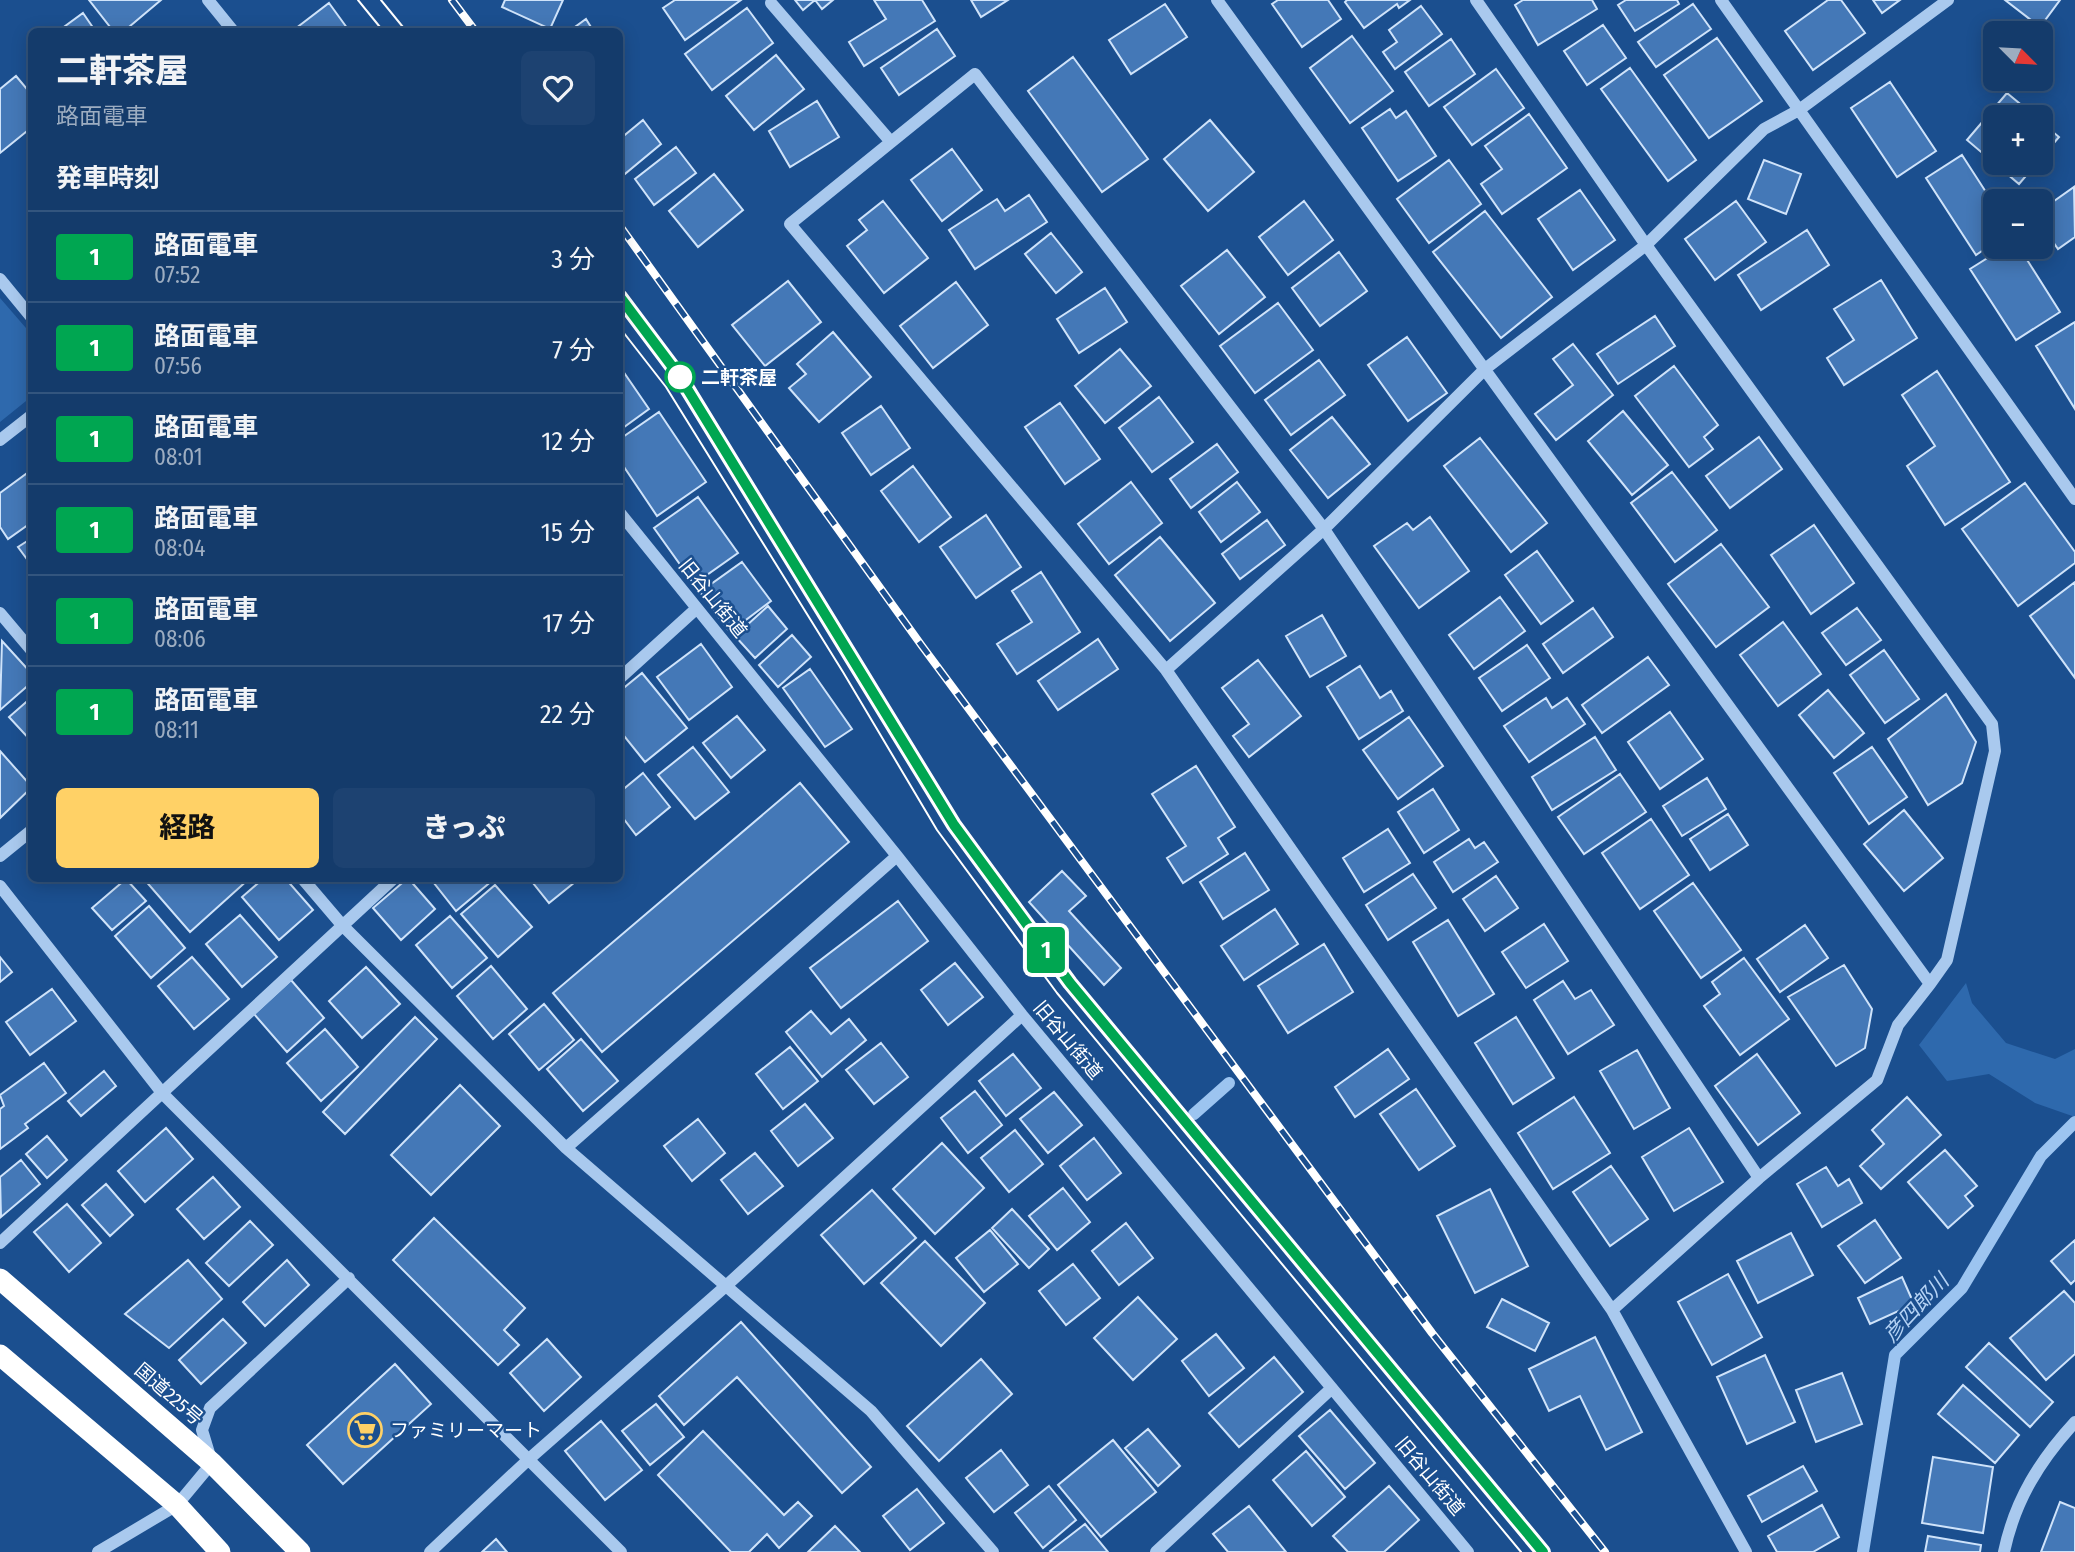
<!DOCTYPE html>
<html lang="ja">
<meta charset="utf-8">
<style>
:root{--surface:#143b6b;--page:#1d4271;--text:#f1f3f6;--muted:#9dadc1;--line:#33557e;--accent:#ffd166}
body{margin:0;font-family:"Fira Sans Condensed","Noto Sans JP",sans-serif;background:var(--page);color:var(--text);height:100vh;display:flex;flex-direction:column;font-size:26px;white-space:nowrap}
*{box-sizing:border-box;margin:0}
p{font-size:23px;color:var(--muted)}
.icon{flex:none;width:38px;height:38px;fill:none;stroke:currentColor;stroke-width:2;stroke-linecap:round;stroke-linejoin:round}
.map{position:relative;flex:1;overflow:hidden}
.side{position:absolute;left:28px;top:28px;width:595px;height:854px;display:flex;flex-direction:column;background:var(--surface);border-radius:10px;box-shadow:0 4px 18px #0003,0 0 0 2px var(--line)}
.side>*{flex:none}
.badge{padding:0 14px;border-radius:5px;font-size:24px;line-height:46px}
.needle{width:46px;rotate:114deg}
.fabs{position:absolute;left:1983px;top:21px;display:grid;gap:14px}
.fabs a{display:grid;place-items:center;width:70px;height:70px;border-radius:10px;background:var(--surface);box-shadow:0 4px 18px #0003,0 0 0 2px var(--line);font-size:35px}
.map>.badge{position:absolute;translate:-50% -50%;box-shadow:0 0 0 4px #fff}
h2{padding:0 28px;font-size:26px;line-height:63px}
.round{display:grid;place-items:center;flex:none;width:74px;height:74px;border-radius:10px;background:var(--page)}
.overview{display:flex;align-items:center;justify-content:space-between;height:119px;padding:0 28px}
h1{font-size:33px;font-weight:800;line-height:52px}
.action{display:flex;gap:14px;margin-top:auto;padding:14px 28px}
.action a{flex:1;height:80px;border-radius:10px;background:var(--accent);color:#111;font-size:28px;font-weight:800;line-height:80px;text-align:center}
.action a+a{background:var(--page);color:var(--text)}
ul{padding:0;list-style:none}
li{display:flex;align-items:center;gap:21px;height:91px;padding:0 28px;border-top:2px solid var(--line)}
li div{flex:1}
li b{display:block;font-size:26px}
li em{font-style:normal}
li .badge{min-width:77px;font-weight:700;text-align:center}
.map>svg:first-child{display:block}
.green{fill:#2e69ad}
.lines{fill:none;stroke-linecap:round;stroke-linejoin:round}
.stream{stroke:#9cc4f0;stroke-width:12}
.building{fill:#4478b7;stroke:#cfe3fa;stroke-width:2}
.minor{stroke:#a9c9ee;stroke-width:12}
.highway{stroke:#fff;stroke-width:21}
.tram{stroke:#fff;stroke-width:2}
.rail-casing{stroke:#fff;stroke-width:8}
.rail{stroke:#1b4f8f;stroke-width:5;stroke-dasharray:16;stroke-linecap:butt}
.line-casing{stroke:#fff;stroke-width:16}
.line{stroke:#00a651;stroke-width:10}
.stop-dot{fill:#fff;stroke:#00a651;stroke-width:3.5}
.labels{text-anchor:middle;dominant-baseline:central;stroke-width:5;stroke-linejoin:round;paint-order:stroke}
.stop-label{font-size:19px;font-weight:bold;fill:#fff;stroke:#1b4f8f;text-anchor:start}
.street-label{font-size:19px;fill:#fff;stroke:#1b4f8f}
.poi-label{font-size:19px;fill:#fff;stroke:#1b4f8f;text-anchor:start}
.water-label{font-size:21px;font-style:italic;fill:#b5d3f5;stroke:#1b4f8f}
</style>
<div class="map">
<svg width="2075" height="1552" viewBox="0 0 2075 1552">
<rect width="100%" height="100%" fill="#1b4f8f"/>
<!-- green -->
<path class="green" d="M0 298 32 335 31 397 0 422Z
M1966 983 1972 1003 2006 1043 2055 1059 2075 1049V1117L2035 1103 1989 1074 1947 1081 1919 1045Z"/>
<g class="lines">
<!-- stream -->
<path class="stream" d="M1194 1114 1229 1083
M1863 1552 1895 1355 1962 1288 2041 1156 2075 1122"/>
</g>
<!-- building -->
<path class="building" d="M89 0H161L123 32H114Z
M505 0H563L550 29 502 7Z
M675 0H741L685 40 663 8Z
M795 0H833L822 9 815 0 803 10Z
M874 0H922L935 21 864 66 849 42 886 19Z
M971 0H1008L981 17Z
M1278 0H1328L1341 19 1302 47 1272 4Z
M1347 0H1410L1399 8 1397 4 1364 28 1345 2Z
M1523 0H1592L1597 9 1538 45 1515 5Z
M1626 0H1677L1679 4 1635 31 1618 5Z
M1828 0H1841L1865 33 1813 70 1785 31Z
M1873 0H1900L1882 13Z
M2005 0H2060L2040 27Z
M329 3 350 32H291Z
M1165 4 1187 37 1131 74 1109 40Z
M1693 4 1711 29 1656 67 1638 42Z
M1421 6 1442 34 1395 69 1383 52 1397 42 1389 30Z
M747 8 773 43 712 90 685 54Z
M83 13 96 32H57Z
M586 19 594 32H568Z
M1603 25 1626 58 1587 85 1564 51Z
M937 29 955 56 899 95 881 68Z
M1352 36 1393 91 1350 123 1310 68Z
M1717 38 1762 101 1709 138 1664 75Z
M1451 39 1475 74 1429 106 1405 72Z
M776 55 804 89 754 130 726 96Z
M1073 57 1148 159 1102 192 1028 91Z
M1630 68 1696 160 1668 181 1601 89Z
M1496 69 1524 108 1472 145 1444 107Z
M16 76 32 95V127L0 153V89Z
M1890 82 1936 151 1897 177 1851 108Z
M2007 93 2036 117H1995V163H2037L2019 184 1967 140Z
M817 101 839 137 790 167 769 131Z
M1390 109 1396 118 1406 111 1436 156 1398 181 1362 128Z
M1529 114 1567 168 1502 214 1481 184 1502 169 1485 146Z
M643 120 661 144 620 178V139Z
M1210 120 1254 172 1208 211 1164 159Z
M2040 121 2059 137 2040 159Z
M676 147 696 173 654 205 635 179Z
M952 149 982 190 942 221 911 180Z
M1962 155 1995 206V242L1976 255 1926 178Z
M1449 160 1481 204 1429 243 1397 199Z
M1764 160 1801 174 1786 214 1748 199Z
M714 174 743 210 698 247 669 211Z
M2074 187 2075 237 2058 249 2040 223V211Z
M1580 190 1615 240 1573 270 1538 219Z
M1029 195 1047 222 975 269 949 230 997 199 1005 211Z
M883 201 928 258 884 293 847 246 867 230 859 220Z
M1304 201 1333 240 1288 275 1259 237Z
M1736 201 1766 242 1715 280 1685 239Z
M1485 211 1552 297 1501 338 1433 252Z
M1807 230 1829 265 1761 310 1738 275Z
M1051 233 1082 272 1056 293 1025 254Z
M2005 247H2019L2060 312 2016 340 1970 269Z
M1227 250 1265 297 1219 334 1181 286Z
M1339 252 1367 291 1320 326 1292 288Z
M1881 280 1917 338 1844 385 1827 358 1854 340 1834 309Z
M788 281 821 322 765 366 732 325Z
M956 282 988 325 933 368 900 326Z
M1105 288 1127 322 1079 353 1057 319Z
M1278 303 1313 350 1255 393 1220 346Z
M1655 316 1675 346 1618 384 1597 354Z
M2075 322V409L2036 346Z
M833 332 871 377 819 422 789 388 806 374 797 364Z
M1407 337 1447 393 1408 421 1368 365Z
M1573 344 1613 395 1556 440 1535 414 1573 385 1553 359Z
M1120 349 1151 386 1105 423 1075 386Z
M1319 360 1345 395 1291 435 1265 400Z
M1674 366 1718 425 1704 437 1713 449 1689 467 1635 396Z
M1937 371 2010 482 1945 525 1907 466 1935 446 1902 395Z
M625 374 649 409 620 430V378Z
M1159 397 1193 442 1152 472 1119 428Z
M1060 403 1100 459 1065 484 1025 427Z
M881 406 910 448 871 475 842 433Z
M1623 411 1668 465 1632 495 1588 441Z
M659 412 706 482 657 516 620 461V439Z
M1332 417 1370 464 1328 498 1290 450Z
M1759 437 1782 469 1730 508 1706 476Z
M1480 438 1547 523 1511 552 1444 466Z
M1217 444 1238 472 1191 508 1170 479Z
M913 466 951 517 919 542 881 491Z
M30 471 32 522 8 539 0 527V493Z
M1672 472 1717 530 1675 562 1631 503Z
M1131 482 1162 523 1109 564 1078 524Z
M1237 482 1260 512 1221 542 1199 512Z
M2025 483 2075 552V563L2018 606 1962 529Z
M698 497 738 553 694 584 654 528Z
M986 515 1021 567 976 598 940 547Z
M1430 517 1469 571 1419 608 1374 546 1407 523 1413 530Z
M1267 520 1285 545 1240 579 1222 554Z
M1814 525 1854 583 1811 614 1771 555Z
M1160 537 1215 603 1170 641 1115 575Z
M32 538V566L18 547Z
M1721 544 1769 607 1716 647 1668 584Z
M1537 551 1573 601 1541 624 1505 575Z
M742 562 771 601 730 632 700 592Z
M1041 572 1080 632 1017 674 997 644 1032 622 1012 591Z
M2075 582V678L2030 616Z
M1500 597 1525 631 1474 669 1449 635Z
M768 606 787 629 755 658 735 636Z
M1593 608 1613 637 1563 673 1543 644Z
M1857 608 1881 640 1846 665 1822 633Z
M1322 615 1346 656 1310 677 1286 636Z
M1783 622 1821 674 1778 706 1740 655Z
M792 635 811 657 778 687 759 665Z
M1098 639 1118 669 1058 710 1038 681Z
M2 641 32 674V682L0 710Z
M701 644 732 687 689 720 657 677Z
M1527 645 1550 678 1502 711 1479 678Z
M1884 650 1919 699 1885 723 1850 675Z
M1648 657 1669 685 1602 733 1582 705Z
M1258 660 1301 716 1249 757 1233 736 1249 724 1222 688Z
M1360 666 1380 698 1391 691 1403 711 1359 739 1327 687Z
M810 669 852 729 825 747 783 688Z
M642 673 687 728 645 762 620 731V691Z
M1828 690 1864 733 1834 758 1799 715Z
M1946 694 1976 742 1962 783 1928 805 1888 739Z
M32 697V742L9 717Z
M1546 698 1552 708 1567 698 1585 724 1529 762 1504 726Z
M1670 712 1703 759 1660 789 1628 742Z
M737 716 765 750 731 778 703 743Z
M1409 717 1443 766 1398 799 1363 750Z
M1595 737 1616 770 1552 810 1532 777Z
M693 747 729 792 695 819 658 775Z
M1872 747 1907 797 1869 824 1834 773Z
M0 751 32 787 0 818Z
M1196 766 1235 827 1218 838 1228 854 1183 883 1167 858 1186 846 1152 794Z
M643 773 670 807 636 835 620 814V792Z
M1620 774 1646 812 1584 854 1558 817Z
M1707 778 1726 809 1682 836 1663 806Z
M800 783 849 842 602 1052 553 993Z
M1433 789 1459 830 1424 853 1398 812Z
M1904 810 1943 858 1904 891 1864 844Z
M1728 814 1748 845 1710 870 1690 839Z
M1651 819 1689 875 1640 909 1602 853Z
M1388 829 1410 863 1364 892 1343 858Z
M1469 839 1475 848 1484 842 1498 862 1453 892 1434 862Z
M1245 853 1269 890 1223 919 1200 882Z
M1062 871 1086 896 1069 911 1121 968 1104 985 1029 902Z
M1413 874 1436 908 1388 940 1366 905Z
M1496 876 1518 908 1485 931 1463 899Z
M143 878H250L190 932Z
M264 878H285L313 910 279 940 242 897Z
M408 878 435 909 401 940 373 908Z
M430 878H491L493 880 456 911Z
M529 878H580L549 903Z
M126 879 146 901 112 930 92 908Z
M1693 883 1741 950 1701 978 1654 911Z
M495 885 532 927 498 957 461 914Z
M898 901 928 941 841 1008 810 968Z
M149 906 185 948 151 978 115 936Z
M1275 909 1298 944 1244 980 1221 946Z
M240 915 277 957 242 987 206 944Z
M450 916 487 958 452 988 416 945Z
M1448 920 1494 994 1458 1016 1413 942Z
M1544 924 1568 961 1526 988 1502 952Z
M1805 925 1828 958 1780 992 1757 959Z
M1324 944 1353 992 1288 1033 1258 986Z
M0 957 12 972 0 982Z
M192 957 229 999 194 1029 158 986Z
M1744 958 1789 1019 1740 1055 1704 1006 1720 994 1712 982Z
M955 963 983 997 948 1025 921 990Z
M1844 965 1872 1009 1865 1048 1836 1066 1788 997Z
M491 966 527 1009 493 1039 457 996Z
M366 967 400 1004 362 1038 329 1001Z
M291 980 324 1018 287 1052 254 1014Z
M1563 981 1575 999 1591 990 1614 1025 1568 1054 1534 1000Z
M52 989 76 1021 30 1055 6 1022Z
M544 1004 574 1040 539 1070 509 1034Z
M811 1011 831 1034 849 1019 866 1040 822 1077 786 1032Z
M415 1017 437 1039 345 1134 323 1112Z
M1516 1017 1554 1078 1513 1104 1475 1043Z
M325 1029 358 1067 321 1101 287 1063Z
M581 1039 618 1081 583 1111 547 1069Z
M881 1043 908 1077 874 1104 846 1070Z
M790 1047 818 1081 783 1109 756 1074Z
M1388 1049 1409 1079 1355 1117 1335 1087Z
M1637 1050 1670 1108 1634 1129 1600 1071Z
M1013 1054 1041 1088 1006 1116 979 1081Z
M1757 1054 1800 1113 1758 1145 1715 1086Z
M44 1063 66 1093 25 1124 28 1128 0 1149V1109L4 1106 0 1095Z
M104 1071 116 1086 81 1116 68 1101Z
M460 1085 500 1126 431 1195 391 1155Z
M1416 1089 1455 1146 1419 1170 1380 1114Z
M975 1091 1002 1125 968 1153 941 1118Z
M1054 1092 1082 1125 1048 1153 1020 1119Z
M1574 1097 1610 1153 1553 1189 1518 1133Z
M1907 1097 1941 1135 1881 1189 1860 1166 1884 1144 1872 1130Z
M805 1104 833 1138 798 1166 771 1131Z
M698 1119 725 1153 692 1181 664 1146Z
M166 1128 193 1159 145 1202 118 1171Z
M1689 1128 1723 1182 1674 1211 1642 1157Z
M1015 1130 1043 1164 1009 1192 981 1158Z
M47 1136 67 1160 47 1178 26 1154Z
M1094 1138 1121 1173 1087 1200 1060 1166Z
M942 1143 984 1188 935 1234 893 1189Z
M1945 1150 1977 1186 1965 1196 1973 1206 1948 1228 1908 1182Z
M755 1153 783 1186 748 1214 721 1180Z
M21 1160 40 1184 1 1217 0 1177Z
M1611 1166 1648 1219 1610 1246 1573 1192Z
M1826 1167 1838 1186 1849 1179 1862 1203 1822 1227 1797 1184Z
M213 1177 240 1207 204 1239 177 1209Z
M106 1184 133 1215 110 1236 82 1205Z
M1063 1188 1090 1222 1057 1250 1029 1216Z
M1490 1189 1528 1266 1475 1293 1437 1216Z
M872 1190 916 1238 864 1284 821 1235Z
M67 1204 101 1243 69 1272 34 1232Z
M1012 1209 1049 1249 1029 1268 992 1228Z
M434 1218 525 1308 504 1330 519 1345 498 1365 393 1260Z
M1875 1220 1901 1258 1865 1283 1838 1246Z
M250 1221 273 1245 229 1286 206 1263Z
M1126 1223 1153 1258 1119 1285 1092 1251Z
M990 1230 1018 1264 984 1292 956 1258Z
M1791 1233 1813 1275 1758 1303 1737 1261Z
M2075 1240V1280L2071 1284 2051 1261Z
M925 1241 985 1303 941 1346 881 1283Z
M188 1260 222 1299 169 1348 125 1314Z
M287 1260 309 1285 265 1326 243 1302Z
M1073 1264 1100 1298 1066 1325 1039 1291Z
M1728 1274 1762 1337 1712 1365 1678 1302Z
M1902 1277 1914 1304 1870 1324 1858 1298Z
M2064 1291 2075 1303V1354L2046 1380 2010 1338Z
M1138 1297 1177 1339 1133 1380 1094 1338Z
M1502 1299 1549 1323 1535 1351 1487 1327Z
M223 1319 246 1343 201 1384 179 1360Z
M741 1322 871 1467 842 1493 737 1377 684 1425 659 1396Z
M1216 1334 1244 1368 1209 1396 1182 1361Z
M1595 1337 1642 1432 1606 1450 1580 1396 1549 1411 1529 1369Z
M547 1339 581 1377 544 1411 510 1373Z
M1989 1343 2053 1402 2030 1427 1966 1367Z
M1765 1355 1795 1422 1747 1444 1717 1377Z
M1274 1357 1303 1392 1239 1447 1209 1413Z
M981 1359 1012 1394 939 1461 907 1426Z
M395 1364 431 1404 343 1484 307 1445Z
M1842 1373 1862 1424 1816 1442 1796 1390Z
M1963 1385 2019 1435 1995 1463 1938 1414Z
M656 1404 684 1437 650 1465 622 1431Z
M1330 1410 1375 1463 1345 1489 1299 1436Z
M601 1421 642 1470 605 1500 565 1451Z
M1148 1429 1180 1466 1158 1486 1125 1448Z
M703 1431 784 1515 798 1502 812 1516 779 1548 767 1534 749 1552H731L658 1475Z
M1113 1440 1156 1492 1101 1537 1058 1485Z
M1001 1450 1028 1485 994 1512 966 1478Z
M1306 1451 1345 1497 1312 1526 1273 1480Z
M1933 1457 1993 1467 1983 1533 1922 1523Z
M1803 1466 1817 1491 1762 1522 1748 1496Z
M1049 1486 1076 1520 1043 1548 1015 1513Z
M1389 1486 1419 1520 1384 1552H1348L1333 1536Z
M917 1489 944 1523 910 1550 883 1516Z
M2060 1502 2075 1508V1552H2041Z
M1822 1505 1839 1537 1813 1552H1777L1768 1536Z
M1249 1506 1286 1552H1228L1213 1534Z
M1085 1524 1108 1552H1051L1050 1551Z
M835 1526 860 1552H808Z
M1928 1536 1981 1545 1980 1552H1925Z
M496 1539 507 1552H482Z"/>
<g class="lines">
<!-- minor -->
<path class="minor" d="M208 0 234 32
M1217 0 1930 984 1898 1025 1877 1080 1759 1178 1612 1310
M1476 0 1646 245 1992 724 1995 751 1947 960 1930 984
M1721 0 2075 499
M771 3 891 142
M0 279 32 318
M0 440 32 415
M620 513 897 856 1022 1015 1468 1552
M0 613 32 651
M1166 670 1324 529 1485 369 1646 245 1764 129 1799 110 1948 0
M620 678 696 609
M0 856 32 830
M302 878 342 925 566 1148 871 1411 993 1552
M0 886 163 1094 621 1552
M566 1148 897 856
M0 1243 394 878
M98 1552 177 1505 212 1463 202 1430 210 1408 349 1278
M430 1552 529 1459 727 1285 1022 1015
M1156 1552 1332 1388
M1746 1552 1612 1310 1166 670 790 224 975 74 1324 529 1759 1178
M2004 1552C2015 1500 2040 1460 2075 1422"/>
<!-- highway -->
<path class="highway" d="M0 1279 212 1463 300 1552
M0 1355 177 1505 220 1552"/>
<!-- tram -->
<path class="tram" d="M358 0 384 32
M381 0 407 32
M620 297 680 377 954 825 1071 983 1543 1552
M620 328 666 387 843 672 937 830 1057 993 1521 1552"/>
<!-- rail casing -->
<g class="rail-casing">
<path id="rail" d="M452 0 476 32
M620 226 922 646 1432 1333 1605 1552"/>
</g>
<!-- rail -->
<use href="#rail" class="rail"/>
</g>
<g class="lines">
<!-- line casing -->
<g class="line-casing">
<path id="line" d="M620 297 680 377 954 825 1070 983 1543 1552"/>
</g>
<!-- line -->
<use href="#line" class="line"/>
</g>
<!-- icons -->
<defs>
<g id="supermarket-ring" transform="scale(1.75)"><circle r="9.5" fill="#1b4f8f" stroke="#ffd166" stroke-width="1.5"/><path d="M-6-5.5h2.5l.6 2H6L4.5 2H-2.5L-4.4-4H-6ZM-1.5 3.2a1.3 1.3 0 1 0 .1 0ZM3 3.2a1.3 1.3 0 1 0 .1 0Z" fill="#ffd166"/></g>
</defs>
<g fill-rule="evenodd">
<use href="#supermarket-ring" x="365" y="1430"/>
</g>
<!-- markers -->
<circle class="stop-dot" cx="680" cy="377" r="14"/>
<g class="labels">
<!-- stop labels -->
<g class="stop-label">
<text x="701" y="377">二軒茶屋</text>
</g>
<!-- street labels -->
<g class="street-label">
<text transform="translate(713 598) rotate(51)">旧谷山街道</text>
<text transform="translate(1068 1040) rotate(50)">旧谷山街道</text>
<text transform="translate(169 1394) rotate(41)">国道225号</text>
<text transform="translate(1430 1476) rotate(50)">旧谷山街道</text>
</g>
<!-- poi labels -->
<g class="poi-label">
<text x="390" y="1430">ファミリーマート</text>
</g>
<!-- water labels -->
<g class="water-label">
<text transform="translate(1916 1308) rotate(-47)">彦四郎川</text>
</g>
</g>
</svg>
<div class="fabs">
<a><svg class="needle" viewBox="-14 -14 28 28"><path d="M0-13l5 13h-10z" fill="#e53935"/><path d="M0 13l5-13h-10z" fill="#9dadc1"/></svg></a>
<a>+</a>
<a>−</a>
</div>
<b class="badge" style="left:1046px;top:950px;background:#00a651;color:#fff">1</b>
<section class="side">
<div class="overview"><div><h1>二軒茶屋</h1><p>路面電車</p></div><a class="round"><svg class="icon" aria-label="heart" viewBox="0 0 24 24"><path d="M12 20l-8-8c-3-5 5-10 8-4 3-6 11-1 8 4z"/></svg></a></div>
<h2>発車時刻</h2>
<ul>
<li><span class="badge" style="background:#00a651;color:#fff">1</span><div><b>路面電車</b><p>07:52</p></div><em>3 分</em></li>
<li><span class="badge" style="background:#00a651;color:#fff">1</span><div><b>路面電車</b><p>07:56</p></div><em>7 分</em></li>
<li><span class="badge" style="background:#00a651;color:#fff">1</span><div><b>路面電車</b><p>08:01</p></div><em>12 分</em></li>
<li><span class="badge" style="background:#00a651;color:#fff">1</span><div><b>路面電車</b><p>08:04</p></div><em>15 分</em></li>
<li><span class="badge" style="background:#00a651;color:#fff">1</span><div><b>路面電車</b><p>08:06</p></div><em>17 分</em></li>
<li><span class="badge" style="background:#00a651;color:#fff">1</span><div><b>路面電車</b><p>08:11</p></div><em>22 分</em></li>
</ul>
<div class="action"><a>経路</a><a>きっぷ</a></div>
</section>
</div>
